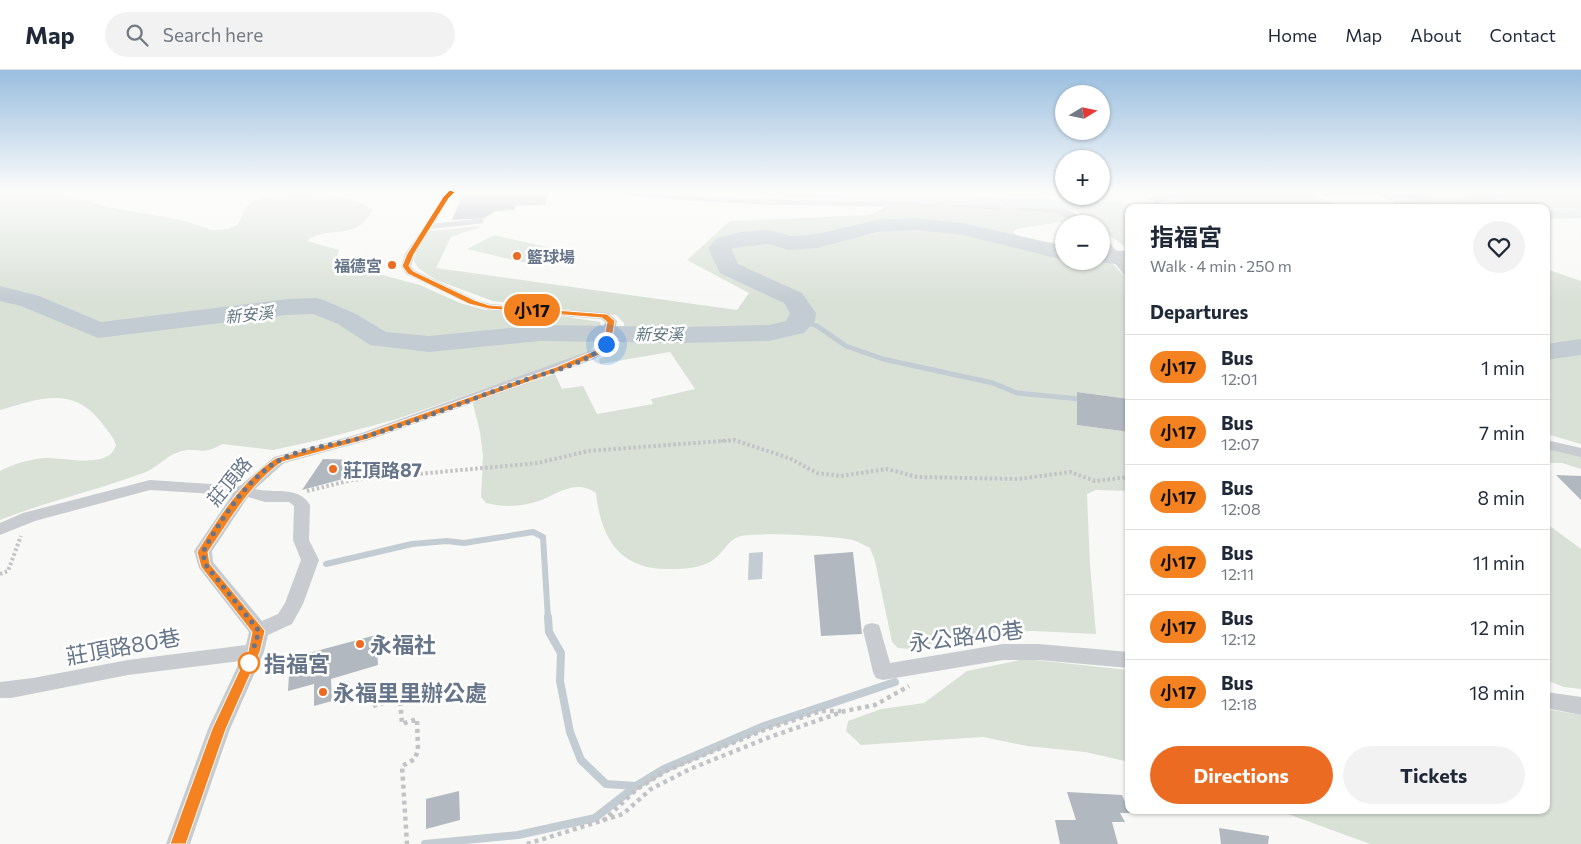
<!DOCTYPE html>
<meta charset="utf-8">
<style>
:root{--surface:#fff;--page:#f2f2f3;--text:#1f2937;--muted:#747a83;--line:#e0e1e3;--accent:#ec6b23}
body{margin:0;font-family:Commissioner,"Noto Sans TC",sans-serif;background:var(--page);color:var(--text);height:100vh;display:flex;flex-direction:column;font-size:19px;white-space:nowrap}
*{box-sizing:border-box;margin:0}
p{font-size:16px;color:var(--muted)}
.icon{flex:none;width:28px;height:28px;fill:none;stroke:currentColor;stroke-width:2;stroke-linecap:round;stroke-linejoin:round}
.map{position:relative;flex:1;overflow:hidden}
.drawer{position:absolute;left:1125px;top:134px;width:425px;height:610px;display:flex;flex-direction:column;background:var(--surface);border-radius:10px;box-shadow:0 1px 4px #0004}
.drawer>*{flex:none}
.badge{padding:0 10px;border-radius:16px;font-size:18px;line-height:32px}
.needle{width:32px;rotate:80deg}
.controls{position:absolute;left:1055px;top:15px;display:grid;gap:10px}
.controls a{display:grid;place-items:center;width:55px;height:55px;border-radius:50%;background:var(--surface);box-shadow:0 1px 4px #0004;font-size:25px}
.you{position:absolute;width:25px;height:25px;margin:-12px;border:4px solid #fff;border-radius:50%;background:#1a73e8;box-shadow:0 0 0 8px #1a73e833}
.map>.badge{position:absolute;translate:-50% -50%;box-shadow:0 0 0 2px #fff}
h2{padding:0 25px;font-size:19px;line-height:45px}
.round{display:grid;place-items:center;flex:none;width:52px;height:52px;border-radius:26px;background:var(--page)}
.head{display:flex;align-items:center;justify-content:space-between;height:85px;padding:0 25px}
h1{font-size:24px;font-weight:700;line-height:38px}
.button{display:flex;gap:10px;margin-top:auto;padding:10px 25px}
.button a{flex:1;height:58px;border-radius:30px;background:var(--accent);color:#fff;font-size:20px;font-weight:700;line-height:58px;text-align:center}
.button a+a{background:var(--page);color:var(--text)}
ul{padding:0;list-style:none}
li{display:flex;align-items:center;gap:15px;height:65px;padding:0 25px;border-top:1px solid var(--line)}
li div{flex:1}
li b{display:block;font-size:19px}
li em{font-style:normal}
li .badge{min-width:55px;font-weight:700;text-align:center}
header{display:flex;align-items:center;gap:30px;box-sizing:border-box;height:70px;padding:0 25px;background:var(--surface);border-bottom:1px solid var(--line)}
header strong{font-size:24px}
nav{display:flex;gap:28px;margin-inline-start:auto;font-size:18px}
.search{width:350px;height:45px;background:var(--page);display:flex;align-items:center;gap:12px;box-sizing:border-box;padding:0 18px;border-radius:28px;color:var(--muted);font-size:19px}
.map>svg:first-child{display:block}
.green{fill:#d9e1d7}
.water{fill:#c3ccd2}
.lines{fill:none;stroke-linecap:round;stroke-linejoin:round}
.stream-far2{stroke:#c3ccd2;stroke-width:5}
.stream-far1{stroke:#c3ccd2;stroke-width:6}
.stream{stroke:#c3ccd2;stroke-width:8}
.river{fill:#c3ccd2;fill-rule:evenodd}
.building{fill:#b1b8bf}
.path-far3{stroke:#c2c3c6;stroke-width:2;stroke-dasharray:2 2;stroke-linecap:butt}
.path-far2{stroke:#c2c3c6;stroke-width:2.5;stroke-dasharray:2 2;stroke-linecap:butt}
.path-far1{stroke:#c2c3c6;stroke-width:4;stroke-dasharray:2.5 2.5;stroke-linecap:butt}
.path{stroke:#c2c3c6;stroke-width:4.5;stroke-dasharray:4 4;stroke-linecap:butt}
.service{stroke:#c8cbcf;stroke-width:5}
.minor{fill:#c8cbcf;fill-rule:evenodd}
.primary{fill:#d6dbe0;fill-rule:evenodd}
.line{fill:#f58220;stroke:#fff}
.walk{stroke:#667589;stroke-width:5;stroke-dasharray:0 9}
.poi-dot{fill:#ec6b23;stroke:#fff;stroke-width:2}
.stop-dot{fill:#fff;stroke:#f58220;stroke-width:2.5}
.labels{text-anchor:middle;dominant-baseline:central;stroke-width:5;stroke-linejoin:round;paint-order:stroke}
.far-poi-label{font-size:16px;font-weight:bold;fill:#667589;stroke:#fff;text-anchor:start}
.far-water-label{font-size:16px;font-style:italic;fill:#627783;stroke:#fff}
.poi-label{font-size:19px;font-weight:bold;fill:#667589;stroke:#fff;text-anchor:start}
.street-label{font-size:19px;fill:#667589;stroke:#fff}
.near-street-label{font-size:22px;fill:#667589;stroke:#fff}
.near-poi-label{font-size:22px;font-weight:bold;fill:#667589;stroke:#fff;text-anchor:start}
.near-stop-label{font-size:22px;font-weight:bold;fill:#667589;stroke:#fff;text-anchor:start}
</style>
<header>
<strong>Map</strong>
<div class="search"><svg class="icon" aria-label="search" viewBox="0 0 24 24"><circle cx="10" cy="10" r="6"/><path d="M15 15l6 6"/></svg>Search here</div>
<nav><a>Home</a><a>Map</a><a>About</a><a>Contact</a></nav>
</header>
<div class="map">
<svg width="1581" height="774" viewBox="0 0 1581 774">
<rect width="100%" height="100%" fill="#f8f9f6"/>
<!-- green -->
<path class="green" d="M0 122H58L103 136 181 150 212 160 227 159 237 155C243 148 243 138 252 132 274 117 354 122 372 140 357 173 327 154 307 171L339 180 337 188H367L382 205 420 215 460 233 485 240 542 243 600 252C604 265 597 275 587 283L397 349 319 370 273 380 222 374C201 387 196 376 179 382 166 386 158 397 146 402 98 420 48 431 0 450V401C13 394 30 389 45 388 64 387 109 400 116 375 113 366 106 359 101 352 72 315 39 329 0 340Z
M962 122H1064V126L967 122Z
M1161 122H1303L1336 134 1389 136 1395 132 1373 124 1385 122H1581V138H1226L1144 130Z
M933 131C946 133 959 136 972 137 1003 139 1040 133 1068 149L1067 151 1016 159 1013 162C1023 174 1049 171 1064 174V191H1101V187L1113 194 1129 211V290L1125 293 1129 308V329L1077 322V355L1129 362V421L1096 420 1087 424 1090 494 1096 564 1032 561 976 564 908 579 898 578 892 572 875 491 870 478C865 476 861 473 856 471 841 466 757 462 741 466 728 469 723 484 713 490 702 498 685 499 672 499 621 501 601 470 596 423 572 407 555 428 532 433 516 437 501 437 486 433L481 427 483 386 480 362 473 334 475 331 555 304 562 319 583 316 597 344 653 334 651 329 695 319 670 282 600 294 599 289C616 282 625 272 624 253L616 245 493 231 436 210 418 198 414 191 417 179 430 161 479 156 480 157 451 167 436 198 737 240 749 223 687 190 730 151 870 145 887 136H935Z
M1129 138V179L1101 160V154H1092L1074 139Z
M494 165 551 178H552L526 193 467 179Z
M1546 199 1581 211V374L1546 364Z
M1546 378 1581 386V399L1562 393H1546Z
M1546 453 1581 479V619L1564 617 1546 610Z
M1025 589 1129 600V692L1085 682 1027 676 983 667 861 675 846 661 848 651 881 639 924 633 967 601Z
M1546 639 1581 645V774H1370L1277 740H1546Z"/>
<!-- water -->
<path class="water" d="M763 482 762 509 748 510 749 483Z"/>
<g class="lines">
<!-- stream-far2 -->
<path class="stream-far2" d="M802 251 817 256 846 276 883 289 993 313 1017 323 1080 329"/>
<!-- stream-far1 -->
<path class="stream-far1" d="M326 494 412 474 447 471 464 473 533 462 543 467 548 549"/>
<!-- stream -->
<path class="stream" d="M548 547 549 562 561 583 560 611 570 662 581 690 606 714 636 716
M425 774 518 765 595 748 636 716 664 699 764 656 895 612"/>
<!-- river -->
<path class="river" d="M915 148 963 153 1064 176V190L963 165 915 160 877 162 817 178 789 180 768 174 733 178 731 179 738 194 802 223 816 243 815 251 804 263 769 271 684 273 540 271 429 282 370 275 338 254 313 244 288 245 98 268 21 236 0 231V216L39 226 101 252 288 229 317 228 326 231 356 244 386 262 429 266 540 255 684 257 769 255 786 251 790 243 784 233 720 203 708 178 717 168 741 162 769 160 790 166 817 164 877 150Z
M1101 180 1129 181V195L1093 192 1101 191Z
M1581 269V285L1546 290V274Z"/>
</g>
<!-- building -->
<path class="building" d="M464 122H548L546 135 515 136 514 140 496 141 484 148 452 150Z
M1077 322 1129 329V362L1077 355Z
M323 389 356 390 343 409 302 420Z
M1556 405 1581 406V430Z
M853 482 862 564 821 566 814 485Z
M376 565 378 595 331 609 332 631 314 636V614L288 621 290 588Z
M459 721 460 750 426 759V729Z
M1067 722 1122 725 1130 743H1120L1125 752H1112L1118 774H1060L1055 750H1076Z
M1219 758 1269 766 1268 774H1221Z"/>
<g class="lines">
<!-- path-far3 -->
<path class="path-far3" d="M1136 122 1147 127"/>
<!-- path-far2 -->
<path class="path-far2" d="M721 371H737"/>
<!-- path-far1 -->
<path class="path-far1" d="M307 421 352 410 538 393 588 381 734 370 789 388 817 403 841 406 887 399 917 407 1019 409 1070 402 1095 411 1129 407
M0 504 8 501 21 466"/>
<!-- path -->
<path class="path" d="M373 636 400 628 402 654 417 649 418 680 415 689 402 696 407 774
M603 751 637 719 668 700 764 660 821 641H841
M527 774 623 744 651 719 690 699 767 668 845 641 875 635 909 616"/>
<!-- service -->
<path class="service" d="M620 122C726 134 832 133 939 134
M1291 122H1372L1442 130 1502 126 1506 122
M1153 138 1158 131 1177 124 1259 122
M426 157 481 151"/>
<!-- minor -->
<path class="minor" d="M447 122H457L450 129 415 184 411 196 414 200 476 230 490 234 608 243 617 251C613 271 612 281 592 290L369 370 284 393 255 419C274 424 298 415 310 435L309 470 319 490 303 534 292 554 268 565 264 582 230 659 190 774H166L208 659 240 591 128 605 11 628H0V612L33 608 128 590 246 575 249 562 199 498 194 481 232 425 150 420 35 451 0 465V453L23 443 150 410 240 416 274 387 359 364 595 279 600 273 605 252 601 249 489 240 468 234 406 204 401 196 405 184ZM248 427 265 432H289L294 436 293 470 301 490 285 533 278 544 262 551 213 492 212 481Z
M1472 122H1482L1486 126 1478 128Z
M949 127H955L957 131 999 134 1004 137 999 140 953 136 948 133Z
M1022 135C1044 135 1073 136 1090 154H1079L1055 143 1019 140V136Z
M1101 166 1105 167 1129 197V207L1125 206 1101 176Z
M1546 370 1581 378V387L1546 379Z
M872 553 879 555 890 593 1003 574H1039L1129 582V598L1039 590H1003L883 610 876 608 873 602 863 560 865 555Z
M1546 622 1581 627V645L1546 638Z"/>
<!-- primary -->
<path class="primary" d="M777 122H873L1129 133 1136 138H1129V143L785 127Z
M1581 138V148L1546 149V139Z"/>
</g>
<!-- sky -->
<linearGradient id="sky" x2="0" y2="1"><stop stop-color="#99bedf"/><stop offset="0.53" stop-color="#fcfcfb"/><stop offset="1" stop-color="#fcfcfb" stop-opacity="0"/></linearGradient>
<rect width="1581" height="230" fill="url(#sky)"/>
<!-- line -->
<path class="line" d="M450 120 455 122 449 128 414 184 409 196 413 201 474 230 489 235 607 244 615 251 611 274 602 284 562 300 368 369 282 392C250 414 230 450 208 482L210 494 265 561 260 582 226 659 186 774H170L212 659 248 582 252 562 201 497 197 482C218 448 242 410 276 388L361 365 556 297 596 280 603 273 607 252 602 248 489 239 469 234 408 204 402 196 407 184 443 127Z"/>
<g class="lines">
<!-- walk -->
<path class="walk" d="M249 593 259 561 205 494 203 482C219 452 243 416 270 396 296 377 334 376 364 367 418 351 471 329 525 310 551 301 587 294 606 274"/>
</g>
<!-- markers -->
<g class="poi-dot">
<circle cx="517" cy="186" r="5"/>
<circle cx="392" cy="195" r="5"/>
<circle cx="333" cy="399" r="5"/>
<circle cx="360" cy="574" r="5"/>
<circle cx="323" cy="622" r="5"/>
</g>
<circle class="stop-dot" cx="249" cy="593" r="10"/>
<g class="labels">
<!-- far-poi labels -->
<g class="far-poi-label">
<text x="527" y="186">籃球場</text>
<text x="382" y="195" text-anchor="end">福德宮</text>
</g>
<!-- far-water labels -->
<g class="far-water-label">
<text transform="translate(249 244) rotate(-6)">新安溪</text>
<text x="659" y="263">新安溪</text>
</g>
<!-- poi labels -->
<g class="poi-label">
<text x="343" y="399">莊頂路87</text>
</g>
<!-- street labels -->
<g class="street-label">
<text transform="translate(229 411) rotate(-50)">莊頂路</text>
</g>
<!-- near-street labels -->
<g class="near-street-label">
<text transform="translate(966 566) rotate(-7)">永公路40巷</text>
<text transform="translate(123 576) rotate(-10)">莊頂路80巷</text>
</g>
<!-- near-poi labels -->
<g class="near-poi-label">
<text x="370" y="574">永福社</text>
<text x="333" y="622">永福里里辦公處</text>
</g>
<!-- near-stop labels -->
<g class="near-stop-label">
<text x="264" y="593">指福宮</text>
</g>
</g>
</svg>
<div class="controls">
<a><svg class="needle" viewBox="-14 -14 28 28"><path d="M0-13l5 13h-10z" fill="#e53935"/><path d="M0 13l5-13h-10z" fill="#747a83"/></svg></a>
<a>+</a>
<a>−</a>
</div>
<div class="you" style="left:606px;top:274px"></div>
<b class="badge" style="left:532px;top:240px;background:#f58220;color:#111">小17</b>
<section class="drawer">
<div class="head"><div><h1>指福宮</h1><p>Walk · 4 min · 250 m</p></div><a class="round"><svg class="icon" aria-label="heart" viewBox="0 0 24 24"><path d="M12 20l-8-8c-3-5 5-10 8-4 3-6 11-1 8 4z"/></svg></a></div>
<h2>Departures</h2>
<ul>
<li><span class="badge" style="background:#f58220;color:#111">小17</span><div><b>Bus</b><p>12:01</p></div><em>1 min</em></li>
<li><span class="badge" style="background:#f58220;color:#111">小17</span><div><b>Bus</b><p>12:07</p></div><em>7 min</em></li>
<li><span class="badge" style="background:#f58220;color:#111">小17</span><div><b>Bus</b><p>12:08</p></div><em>8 min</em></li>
<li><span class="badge" style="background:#f58220;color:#111">小17</span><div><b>Bus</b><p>12:11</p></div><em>11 min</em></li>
<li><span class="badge" style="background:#f58220;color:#111">小17</span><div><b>Bus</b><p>12:12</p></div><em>12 min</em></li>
<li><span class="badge" style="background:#f58220;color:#111">小17</span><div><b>Bus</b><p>12:18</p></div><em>18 min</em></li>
</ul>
<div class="button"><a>Directions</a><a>Tickets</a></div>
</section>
</div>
